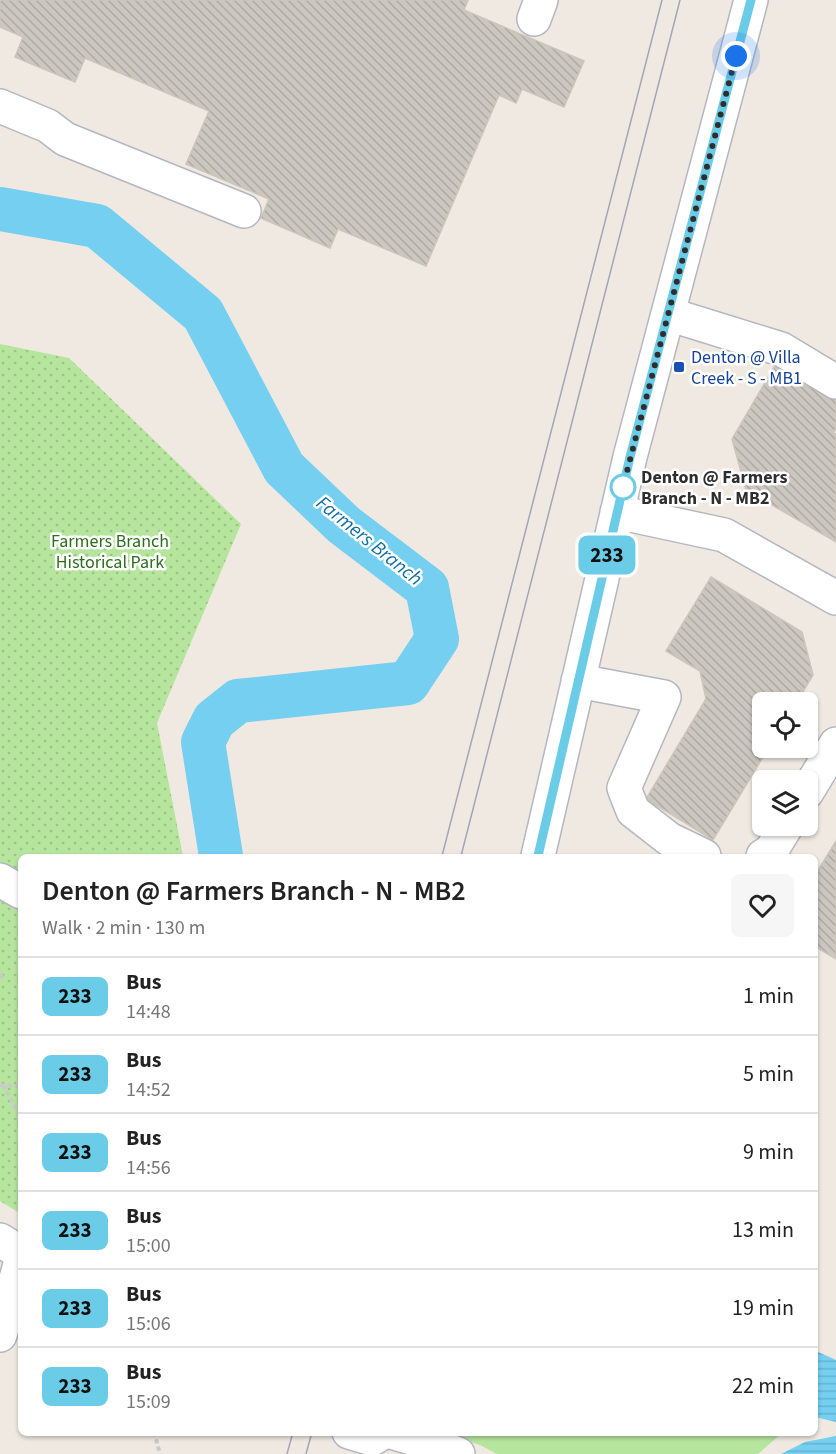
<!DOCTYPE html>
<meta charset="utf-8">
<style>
:root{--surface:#fff;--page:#f6f6f6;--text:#222;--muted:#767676;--line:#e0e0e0}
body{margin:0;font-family:"Source Sans 3",sans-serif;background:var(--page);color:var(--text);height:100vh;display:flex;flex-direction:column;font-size:22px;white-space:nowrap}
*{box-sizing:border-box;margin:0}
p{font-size:20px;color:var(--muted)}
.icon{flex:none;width:33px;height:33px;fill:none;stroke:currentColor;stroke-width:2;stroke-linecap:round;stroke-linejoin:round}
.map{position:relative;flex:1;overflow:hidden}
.details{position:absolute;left:18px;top:854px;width:800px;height:582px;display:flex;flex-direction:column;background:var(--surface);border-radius:9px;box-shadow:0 2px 4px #0004}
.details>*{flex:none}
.badge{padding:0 12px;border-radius:9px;font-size:21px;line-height:39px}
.controls{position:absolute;left:752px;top:692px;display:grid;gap:12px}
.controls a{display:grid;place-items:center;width:66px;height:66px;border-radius:9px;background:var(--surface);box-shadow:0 2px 4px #0004;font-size:30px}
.you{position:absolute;width:30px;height:30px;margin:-15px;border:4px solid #fff;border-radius:50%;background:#1a73e8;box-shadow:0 0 0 9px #1a73e833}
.map>.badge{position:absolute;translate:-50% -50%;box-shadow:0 0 0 3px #fff}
.round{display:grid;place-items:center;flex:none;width:63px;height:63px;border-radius:9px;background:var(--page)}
.summary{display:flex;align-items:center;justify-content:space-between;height:102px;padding:0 24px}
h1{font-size:28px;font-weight:600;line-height:45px}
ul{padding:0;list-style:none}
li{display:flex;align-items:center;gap:18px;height:78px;padding:0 24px;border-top:2px solid var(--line)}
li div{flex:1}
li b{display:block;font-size:22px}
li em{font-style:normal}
li .badge{min-width:66px;font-weight:700;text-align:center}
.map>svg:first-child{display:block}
.grass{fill:#b6e59e}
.park{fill:url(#park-dots)}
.water{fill:url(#water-rules)}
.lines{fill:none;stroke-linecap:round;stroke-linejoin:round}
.river{stroke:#75cff0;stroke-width:44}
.building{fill:url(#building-back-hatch);stroke:#cbc5ba;stroke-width:1.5}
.minor-casing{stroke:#b4b7c1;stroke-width:36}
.path{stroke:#c9c9c9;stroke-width:4;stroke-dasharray:4.5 3;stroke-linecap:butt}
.minor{stroke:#fff;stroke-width:33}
.tram{stroke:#a3a6b8;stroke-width:1.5}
.line-casing{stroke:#fff;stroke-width:14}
.line{stroke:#6bcce7;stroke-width:9}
.walk{stroke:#2e2e2e;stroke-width:6;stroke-dasharray:0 10.8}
.transit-dot{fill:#1a4fb4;stroke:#fff;stroke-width:2}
.stop-dot{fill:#fff;stroke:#6bcce7;stroke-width:3}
.labels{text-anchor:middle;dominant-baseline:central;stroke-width:5;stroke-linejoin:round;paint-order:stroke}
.transit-label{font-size:18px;fill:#164399;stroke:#fff;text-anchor:start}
.stop-label{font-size:18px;font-weight:bold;fill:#2e2e2e;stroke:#fff;text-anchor:start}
.park-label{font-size:18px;fill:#2c6e1b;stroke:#fff}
.water-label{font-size:20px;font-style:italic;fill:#0d6fa3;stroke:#fff}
</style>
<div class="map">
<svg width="836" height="1454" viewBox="0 0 836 1454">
<defs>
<pattern id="park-dots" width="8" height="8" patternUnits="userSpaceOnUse" patternTransform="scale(1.5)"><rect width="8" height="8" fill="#b6e59e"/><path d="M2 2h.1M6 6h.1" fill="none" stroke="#9dc588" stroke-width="1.8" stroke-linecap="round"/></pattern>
<pattern id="water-rules" width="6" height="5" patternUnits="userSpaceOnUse" patternTransform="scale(1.5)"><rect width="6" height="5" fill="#75cff0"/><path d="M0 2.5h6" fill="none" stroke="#66b2ce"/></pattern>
<pattern id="building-back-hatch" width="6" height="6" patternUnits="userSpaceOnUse" patternTransform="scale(1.5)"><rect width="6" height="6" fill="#cbc7bf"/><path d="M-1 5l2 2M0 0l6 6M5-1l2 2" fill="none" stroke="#afaba4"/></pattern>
</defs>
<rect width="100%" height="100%" fill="#efe9e1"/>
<!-- grass -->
<path class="grass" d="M441 1433H782L758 1454H497L480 1445Z"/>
<!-- park -->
<path class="park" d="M0 344 69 358 241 524 157 723 183 856H21V1214L0 1201Z"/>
<!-- water -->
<path class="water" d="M814 1350 836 1360V1422L815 1417Z
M836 1436V1454H781L805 1442Z"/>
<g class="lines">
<!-- river -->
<path class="river" d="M0 209 97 226 203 314 284 468 344 525 427 588 437 639 408 683 238 701 214 720 203 742 221 856"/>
</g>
<!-- building -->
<path class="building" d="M0 0H468L464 10 584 61 564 107 522 89 516 103 499 95 426 266 338 229 330 248 261 218 269 199 186 164 209 111 85 58 75 82 15 57 23 37 0 27Z
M777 362 836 396V428L833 433 836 434V542L746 490 732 439Z
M711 577 802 632 813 675 797 702H762V747H769L713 840 646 799 706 699 700 671 666 651Z
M836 841V959L814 946V877Z"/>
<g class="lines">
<!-- minor casing -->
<g class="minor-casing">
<path id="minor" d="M534 19 541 0
M0 106 48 126 65 139 244 211
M668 314 781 349 836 382
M617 512 724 535 836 598
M578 681 664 697 624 788 633 811 669 839 704 856
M807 792 836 744
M538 856 630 457 751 0
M763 856 771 851 787 825
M0 880 21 892
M0 1240 21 1253
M0 1335 21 1261
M349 1432 372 1439 384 1432
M391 1432 435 1445 458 1454"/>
</g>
<!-- path -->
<path class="path" d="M0 974 3 978
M0 1085 21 1086
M3 1085 21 1118
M154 1432 160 1454"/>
<!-- minor -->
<use href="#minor" class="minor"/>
<!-- tram -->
<path class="tram" d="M442 856 662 0
M461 856 680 0
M287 1454 293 1432
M306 1454 312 1432"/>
</g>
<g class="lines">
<!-- line casing -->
<g class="line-casing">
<path id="line" d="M538 856 630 457 751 0"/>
</g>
<!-- line -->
<use href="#line" class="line"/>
<!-- walk -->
<path class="walk" d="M623 487 621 494 736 56"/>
</g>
<!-- markers -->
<rect class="transit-dot" x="673" y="361" width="12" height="12" rx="3"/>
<circle class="stop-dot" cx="623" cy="487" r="12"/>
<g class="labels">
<!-- transit labels -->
<g class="transit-label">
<text x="691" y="357">Denton @ Villa<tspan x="691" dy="21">Creek - S - MB1</tspan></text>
</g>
<!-- stop labels -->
<g class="stop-label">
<text x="641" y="477">Denton @ Farmers<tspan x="641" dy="21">Branch - N - MB2</tspan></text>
</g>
<!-- park labels -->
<g class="park-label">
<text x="110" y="541">Farmers Branch<tspan x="110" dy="21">Historical Park</tspan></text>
</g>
<!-- water labels -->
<g class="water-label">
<text transform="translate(369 541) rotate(39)">Farmers Branch</text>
</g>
</g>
</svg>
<div class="controls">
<a><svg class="icon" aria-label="locate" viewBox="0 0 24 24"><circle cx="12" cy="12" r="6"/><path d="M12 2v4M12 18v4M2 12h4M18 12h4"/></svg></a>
<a><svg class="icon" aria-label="layers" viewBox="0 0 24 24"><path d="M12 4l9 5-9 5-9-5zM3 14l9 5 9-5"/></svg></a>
</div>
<div class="you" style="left:736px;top:56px"></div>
<b class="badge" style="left:607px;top:555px;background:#6bcce7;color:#111">233</b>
<section class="details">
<div class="summary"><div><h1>Denton @ Farmers Branch - N - MB2</h1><p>Walk · 2 min · 130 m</p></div><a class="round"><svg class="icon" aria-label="heart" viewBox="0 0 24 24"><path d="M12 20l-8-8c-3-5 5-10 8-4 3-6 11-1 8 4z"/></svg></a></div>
<ul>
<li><span class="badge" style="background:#6bcce7;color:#111">233</span><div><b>Bus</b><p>14:48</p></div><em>1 min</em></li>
<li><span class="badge" style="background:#6bcce7;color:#111">233</span><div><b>Bus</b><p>14:52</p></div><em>5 min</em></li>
<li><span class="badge" style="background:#6bcce7;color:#111">233</span><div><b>Bus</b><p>14:56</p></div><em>9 min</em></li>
<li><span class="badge" style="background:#6bcce7;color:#111">233</span><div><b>Bus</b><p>15:00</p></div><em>13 min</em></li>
<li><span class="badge" style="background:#6bcce7;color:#111">233</span><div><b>Bus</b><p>15:06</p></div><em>19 min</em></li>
<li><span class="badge" style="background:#6bcce7;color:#111">233</span><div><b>Bus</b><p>15:09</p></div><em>22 min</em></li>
</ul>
</section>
</div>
